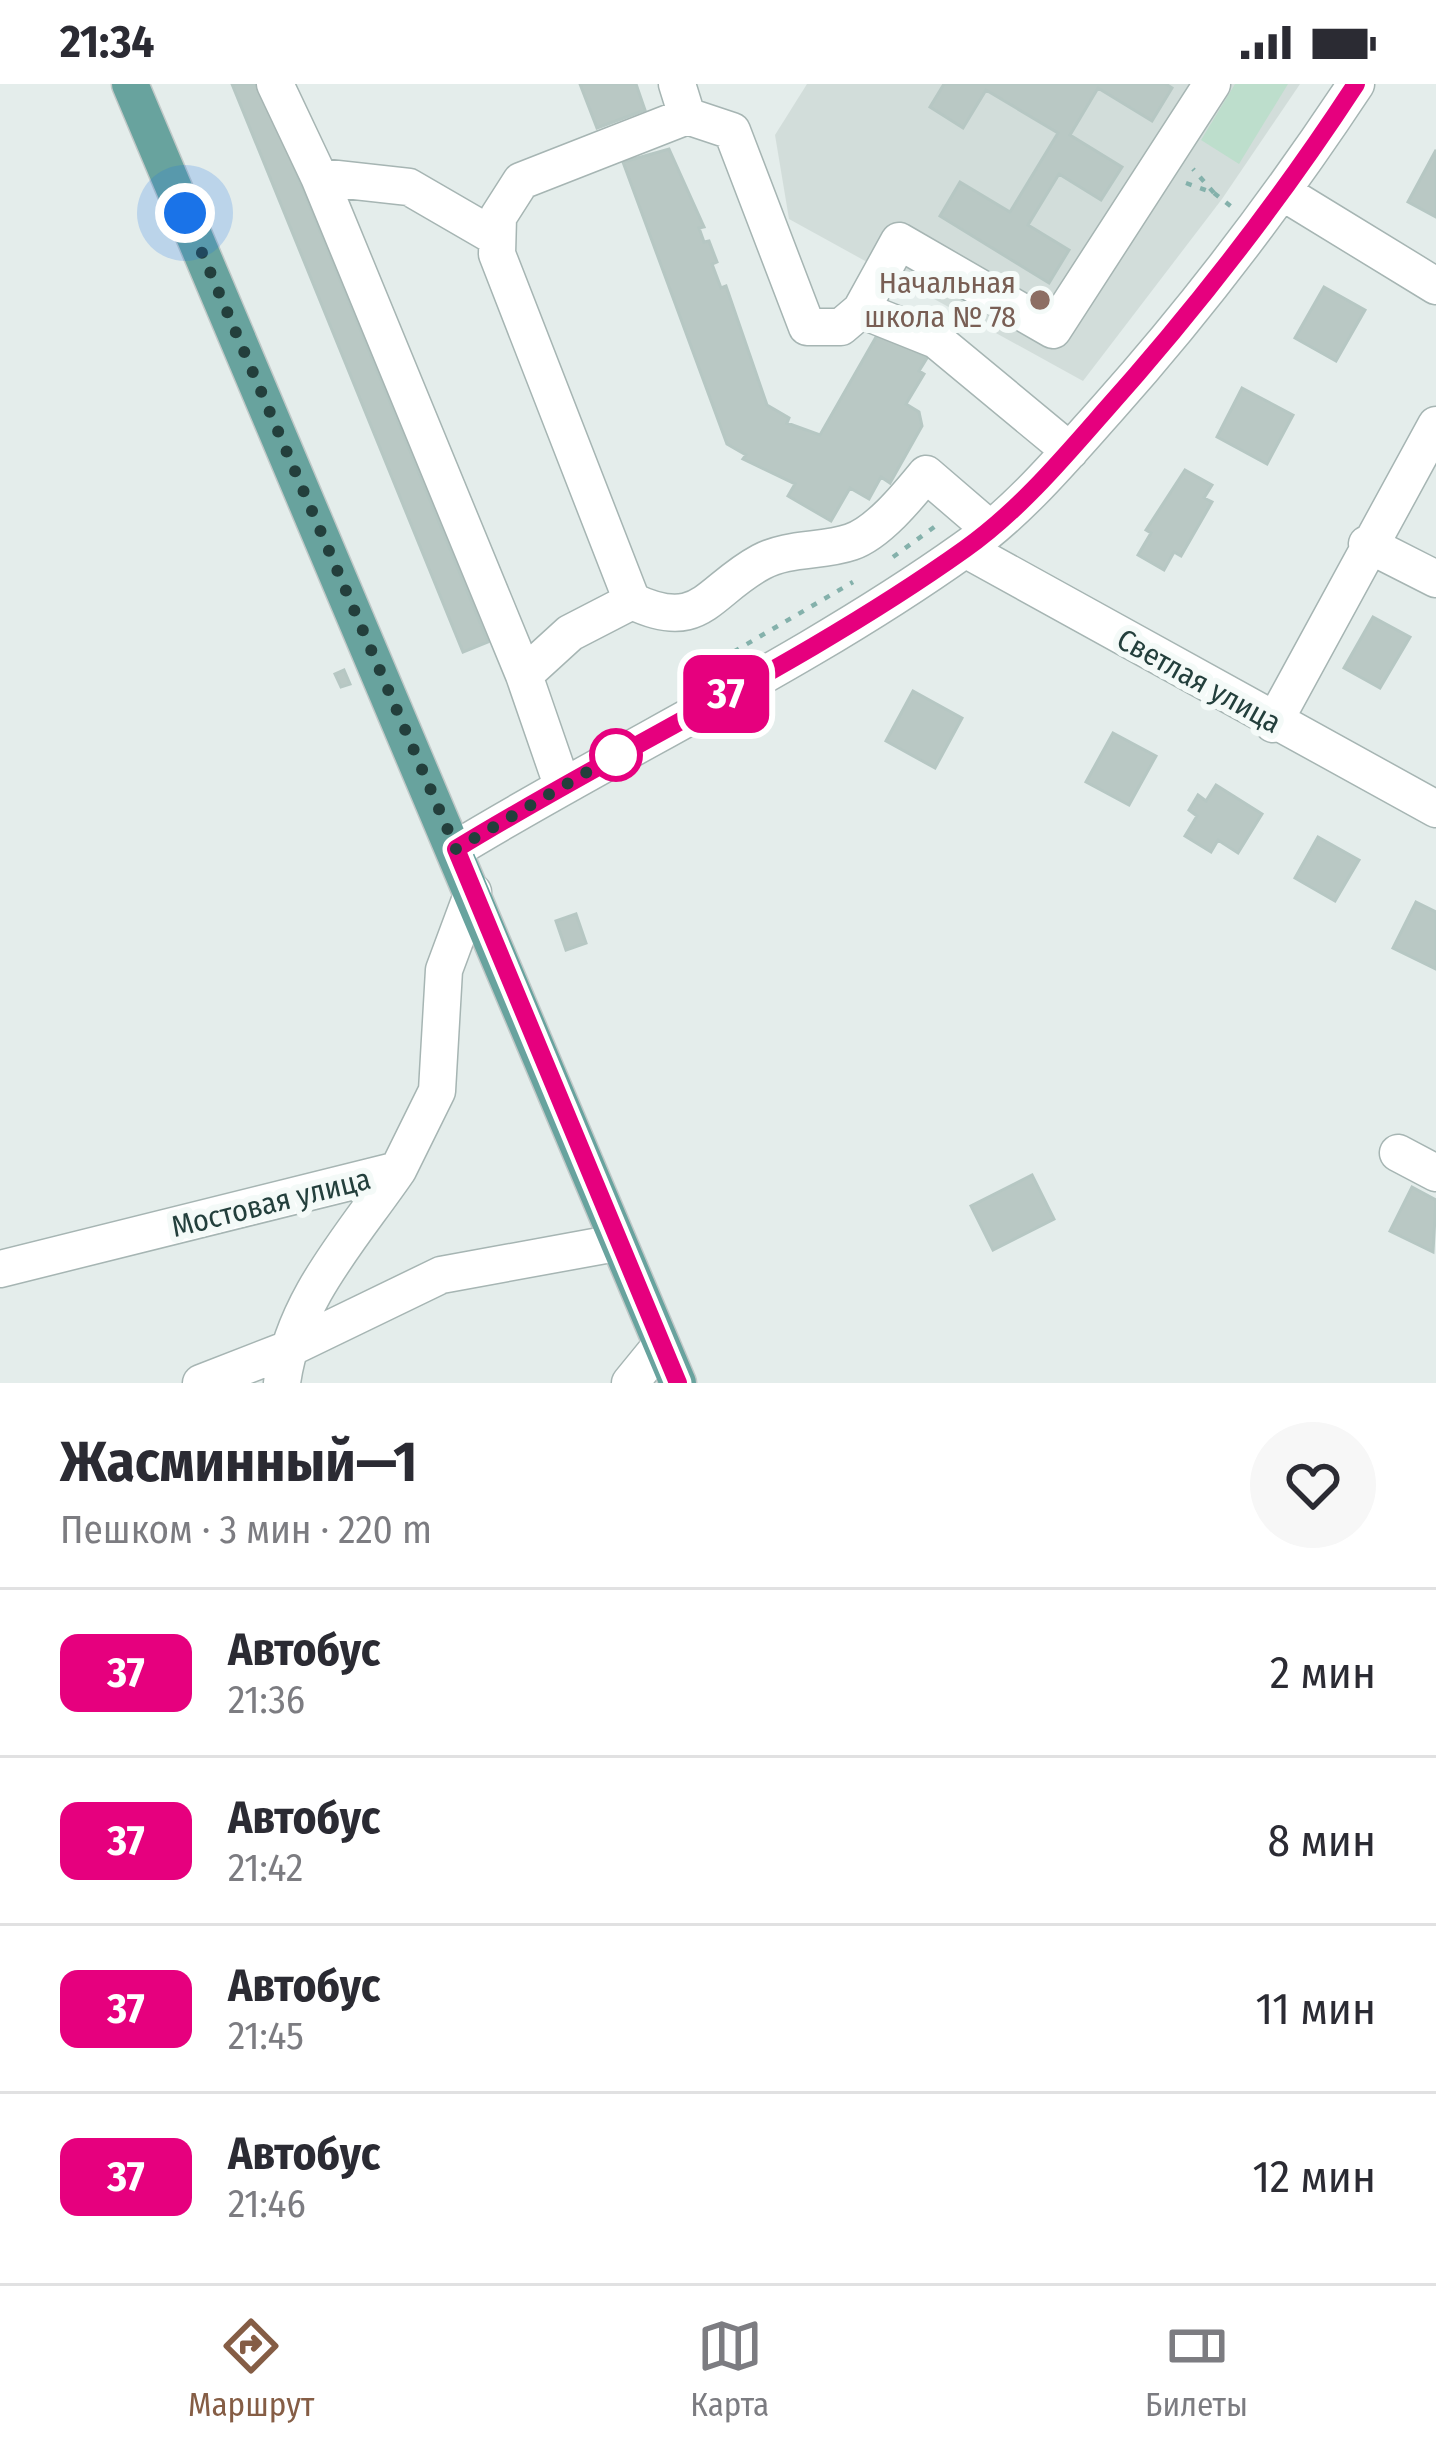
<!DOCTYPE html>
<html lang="ru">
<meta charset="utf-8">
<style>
:root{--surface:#fff;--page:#f7f7f7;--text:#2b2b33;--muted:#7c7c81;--line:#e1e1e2;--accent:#855d45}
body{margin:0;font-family:"Fira Sans Condensed",sans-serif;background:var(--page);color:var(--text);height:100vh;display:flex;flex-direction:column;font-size:45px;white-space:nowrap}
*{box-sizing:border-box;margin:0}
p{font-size:39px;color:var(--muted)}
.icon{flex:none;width:66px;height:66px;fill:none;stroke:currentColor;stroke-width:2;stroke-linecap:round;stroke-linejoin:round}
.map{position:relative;height:1299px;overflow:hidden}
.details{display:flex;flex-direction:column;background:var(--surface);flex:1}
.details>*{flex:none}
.badge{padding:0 24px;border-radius:18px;font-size:42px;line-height:78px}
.you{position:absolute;width:60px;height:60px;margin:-30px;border:9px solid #fff;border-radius:50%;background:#1a73e8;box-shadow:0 0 0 18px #1a73e833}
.map>.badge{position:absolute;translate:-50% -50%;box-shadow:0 0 0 6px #fff}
.round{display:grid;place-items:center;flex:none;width:126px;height:126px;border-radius:63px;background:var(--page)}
.overview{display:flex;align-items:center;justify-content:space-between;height:204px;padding:0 60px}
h1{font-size:57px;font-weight:700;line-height:90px}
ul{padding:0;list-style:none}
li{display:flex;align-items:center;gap:36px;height:168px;padding:0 60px;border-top:3px solid var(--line)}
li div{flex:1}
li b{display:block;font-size:45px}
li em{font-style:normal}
li .badge{min-width:132px;font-weight:700;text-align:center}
.status{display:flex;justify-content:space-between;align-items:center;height:84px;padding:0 60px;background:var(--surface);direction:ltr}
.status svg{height:33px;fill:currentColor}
.tab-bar{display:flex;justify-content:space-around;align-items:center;height:168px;border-top:3px solid var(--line);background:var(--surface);font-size:33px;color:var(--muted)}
.tab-bar a{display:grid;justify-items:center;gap:6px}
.tab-bar .current{color:var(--accent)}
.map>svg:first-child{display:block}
.built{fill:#d2ddda}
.green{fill:#bddecc}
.building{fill:#b9c8c4;stroke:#b6c7c3;stroke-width:3}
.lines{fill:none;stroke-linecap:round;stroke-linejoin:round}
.minor-casing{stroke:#a6b5b3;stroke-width:39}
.major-casing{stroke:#c1c9c8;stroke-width:39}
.path{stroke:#84b1ab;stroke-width:4.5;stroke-dasharray:6 9;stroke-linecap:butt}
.minor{stroke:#fff;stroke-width:36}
.major{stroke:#68a39e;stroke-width:36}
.line-casing{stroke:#fff;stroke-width:27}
.line{stroke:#e6007e;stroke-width:18}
.walk{stroke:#233f3c;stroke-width:12;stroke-dasharray:0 21.6}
.education-dot{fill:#8d6e63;stroke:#f4faf8;stroke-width:4.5}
.stop-dot{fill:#fff;stroke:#e6007e;stroke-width:6}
.labels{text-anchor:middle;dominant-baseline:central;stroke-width:12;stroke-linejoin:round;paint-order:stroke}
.education-label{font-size:30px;fill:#785e54;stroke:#f4faf8;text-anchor:end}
.street-label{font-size:30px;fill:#233f3c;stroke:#f4faf8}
</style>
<div class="status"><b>21:34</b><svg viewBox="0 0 49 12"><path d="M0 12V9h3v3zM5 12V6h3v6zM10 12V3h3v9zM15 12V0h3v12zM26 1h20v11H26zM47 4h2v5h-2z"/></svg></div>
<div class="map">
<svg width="1436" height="1299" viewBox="0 0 1436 1299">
<rect width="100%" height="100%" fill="#e4edeb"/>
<!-- built -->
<path class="built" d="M807 0H1300L1222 115 1083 297 789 135 775 51Z"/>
<!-- green -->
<path class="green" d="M1235 0H1288L1239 80 1201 56Z"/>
<!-- building -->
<path class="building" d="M232 0H260L488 558 463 568Z
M580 0H636L645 26 597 44Z
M944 0H1166L1172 4 1152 37 1098 4 1070 51 1122 83 1101 116 1059 90 1028 141 1069 166 1049 199 940 132 960 98 1010 128 1058 49 986 6 963 44 930 23Z
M669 65 704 143 699 144 704 158 709 157 717 178 712 180 721 204 726 202 767 321 789 334 787 339 820 351 880 246 927 274 919 287 924 290 906 320 919 328 922 342 890 399 881 393 869 415 850 404 831 437 788 412 795 400 743 375 746 371 727 360 623 78Z
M1436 66V133L1408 118Z
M1324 203 1365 226 1336 277 1295 254Z
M1242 304 1293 331 1267 380 1217 353Z
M1185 386 1212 401 1204 414 1212 418 1181 472 1174 468 1164 486 1138 471 1151 449 1146 446Z
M1373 533 1410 553 1380 604 1344 584Z
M344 586 350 600 341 603 335 590Z
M913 607 962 634 935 684 886 657Z
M1113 649 1156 672 1129 721 1086 698Z
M1216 701 1262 730 1238 769 1218 756 1211 768 1185 752 1197 732 1189 726 1198 711 1206 717Z
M1318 753 1359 776 1335 817 1295 794Z
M1416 818 1436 828V885L1393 864Z
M576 830 586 859 566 866 556 837Z
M1032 1091 1054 1135 993 1166 971 1122Z
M1412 1103 1436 1116 1433 1168 1390 1147Z"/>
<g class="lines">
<!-- minor casing -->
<g class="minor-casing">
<path id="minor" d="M275 0 319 93 524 591
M677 0 687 32 732 47 807 243H841L861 226 936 256 1070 367
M319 93 409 103 497 154
M1284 109 1436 202
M861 226 899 157 1053 246 1212 0
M1367 460 1436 495
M965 465 1436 725
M632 517C701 550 707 507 761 478 789 463 822 468 851 458 878 449 908 412 926 390L990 445
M1273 640 1436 341
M562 701 524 591 570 549 632 517 497 170 498 133 521 97 687 32
M456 765C624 663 805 579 965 465 1019 427 1064 373 1107 325 1199 222 1280 115 1356 0
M1398 1069 1436 1089
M0 1185 398 1086 437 1007 444 886 473 808
M201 1299 286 1266 441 1191 616 1159
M282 1299C293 1216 352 1153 398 1086
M630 1299 661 1261"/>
</g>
<!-- major casing -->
<g class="major-casing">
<path id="major" d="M130 0 678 1299"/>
</g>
<!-- path -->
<path class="path" d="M1186 99 1214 109 1193 85
M1214 109 1233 124
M893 473 937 441
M682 598 853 498"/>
<!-- minor -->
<use href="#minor" class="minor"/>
<!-- major -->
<use href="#major" class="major"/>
</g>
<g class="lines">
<!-- line casing -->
<g class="line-casing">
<path id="line" d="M678 1299 456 765C624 662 805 579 965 465 1016 429 1060 378 1101 331 1195 226 1279 118 1356 0"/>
</g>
<!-- line -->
<use href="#line" class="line"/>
<!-- walk -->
<path class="walk" d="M185 129 456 765 616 671"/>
</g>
<!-- markers -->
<circle class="education-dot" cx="1040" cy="216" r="12"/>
<circle class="stop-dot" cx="616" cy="671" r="24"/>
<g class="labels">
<!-- education labels -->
<g class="education-label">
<text x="1016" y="199">Начальная<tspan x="1016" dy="34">школа № 78</tspan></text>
</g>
<!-- street labels -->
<g class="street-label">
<text transform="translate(1199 597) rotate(29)">Светлая улица</text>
<text transform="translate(271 1119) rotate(-14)">Мостовая улица</text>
</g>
</g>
</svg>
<div class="you" style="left:185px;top:129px"></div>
<b class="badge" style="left:726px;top:610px;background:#e6007e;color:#fff">37</b>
</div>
<section class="details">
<div class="overview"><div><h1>Жасминный—1</h1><p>Пешком · 3 мин · 220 m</p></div><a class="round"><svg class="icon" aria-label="heart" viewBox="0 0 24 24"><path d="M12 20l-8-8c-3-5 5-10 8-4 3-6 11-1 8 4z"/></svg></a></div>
<ul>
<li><span class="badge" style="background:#e6007e;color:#fff">37</span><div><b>Автобус</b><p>21:36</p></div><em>2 мин</em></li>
<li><span class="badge" style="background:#e6007e;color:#fff">37</span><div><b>Автобус</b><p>21:42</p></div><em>8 мин</em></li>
<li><span class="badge" style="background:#e6007e;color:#fff">37</span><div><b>Автобус</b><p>21:45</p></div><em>11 мин</em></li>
<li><span class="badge" style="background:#e6007e;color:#fff">37</span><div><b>Автобус</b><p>21:46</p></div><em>12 мин</em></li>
</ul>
</section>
<nav class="tab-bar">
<a class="current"><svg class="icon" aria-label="directions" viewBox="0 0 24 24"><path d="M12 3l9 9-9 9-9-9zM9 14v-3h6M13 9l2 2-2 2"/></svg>Маршрут</a>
<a><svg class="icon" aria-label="map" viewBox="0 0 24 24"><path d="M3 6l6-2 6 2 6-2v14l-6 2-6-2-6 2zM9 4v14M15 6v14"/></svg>Карта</a>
<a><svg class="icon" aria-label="tickets" viewBox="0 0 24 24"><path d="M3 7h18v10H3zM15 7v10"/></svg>Билеты</a>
</nav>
